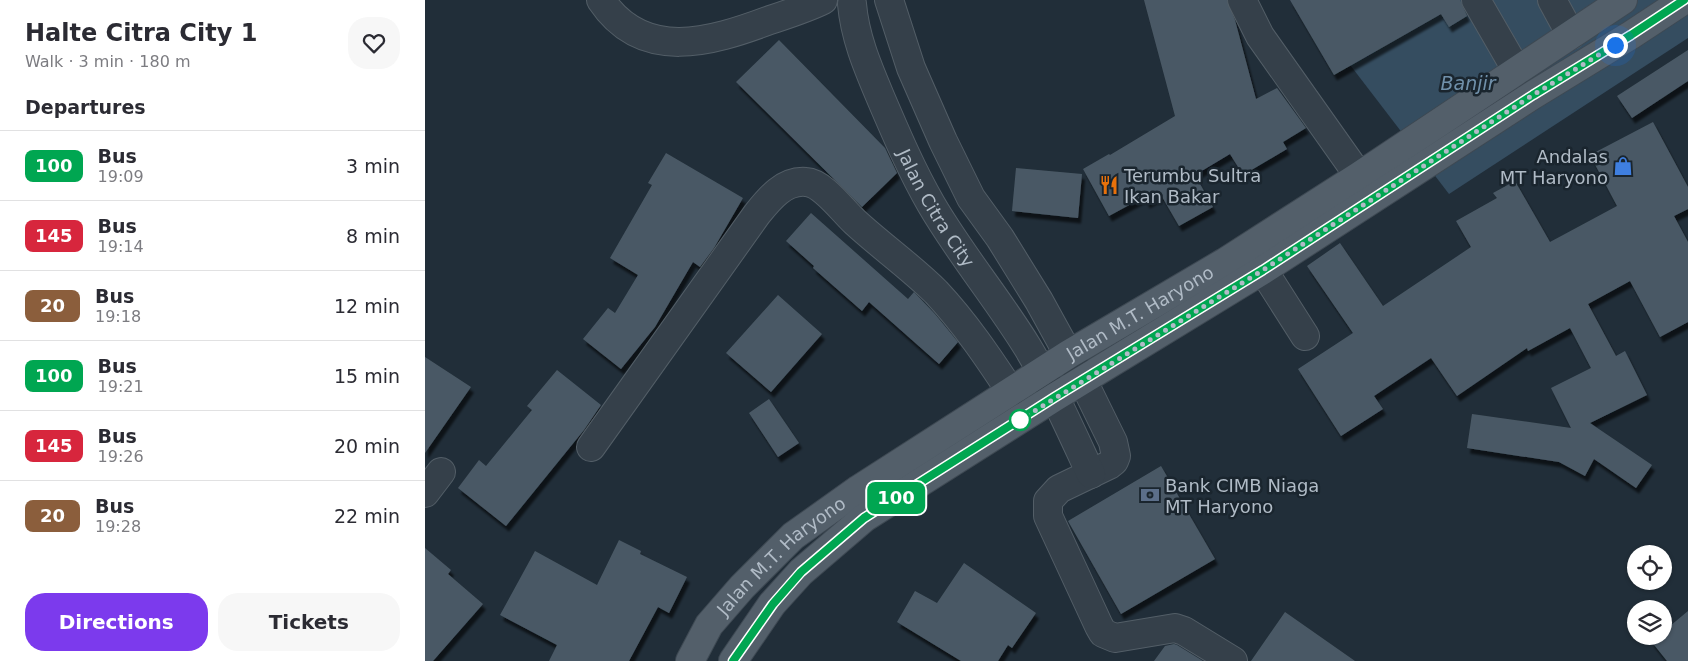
<!DOCTYPE html>
<meta charset="utf-8">
<style>
:root{--surface:#fff;--page:#f7f7f7;--text:#2b2b33;--muted:#7c7c81;--line:#e1e1e2;--accent:#7c3aed}
body{margin:0;font-family:"DejaVu Sans",sans-serif;background:var(--page);color:var(--text);height:100vh;display:flex;flex-direction:column;font-size:19px;white-space:nowrap}
*{box-sizing:border-box;margin:0}
p{font-size:16px;color:var(--muted)}
.icon{flex:none;width:28px;height:28px;fill:none;stroke:currentColor;stroke-width:2;stroke-linecap:round;stroke-linejoin:round}
.map{position:relative;flex:1;overflow:hidden}
.sheet{display:flex;flex-direction:column;background:var(--surface);width:425px}
.sheet>*{flex:none}
.badge{padding:0 10px;border-radius:8px;font-size:18px;line-height:32px}
.controls{position:absolute;left:1202px;top:545px;display:grid;gap:10px}
.controls a{display:grid;place-items:center;width:45px;height:45px;border-radius:50%;background:var(--surface);box-shadow:0 1px 4px #0004;font-size:25px}
.you{position:absolute;width:25px;height:25px;margin:-12px;border:4px solid #fff;border-radius:50%;background:#1a73e8;box-shadow:0 0 0 8px #1a73e833}
.map>.badge{position:absolute;translate:-50% -50%;box-shadow:0 0 0 2px #fff}
h2{padding:0 25px;font-size:19px;line-height:45px}
.round{display:grid;place-items:center;flex:none;width:52px;height:52px;border-radius:20px;background:var(--page)}
.overview{display:flex;align-items:center;justify-content:space-between;height:85px;padding:0 25px}
h1{font-size:24px;font-weight:800;line-height:38px}
.cta{display:flex;gap:10px;margin-top:auto;padding:10px 25px}
.cta a{flex:1;height:58px;border-radius:20px;background:var(--accent);color:#fff;font-size:20px;font-weight:800;line-height:58px;text-align:center}
.cta a+a{background:var(--page);color:var(--text)}
ul{padding:0;list-style:none}
li{display:flex;align-items:center;gap:15px;height:70px;padding:0 25px;border-top:1px solid var(--line)}
li div{flex:1}
li b{display:block;font-size:19px}
li em{font-style:normal}
li .badge{min-width:55px;font-weight:700;text-align:center}
main{display:flex;flex:1;min-height:0}
.map>svg:first-child{display:block}
.water{fill:#354d60}
.building{fill:#4a5965;filter:url(#shadow)}
.lines{fill:none;stroke-linecap:round;stroke-linejoin:round}
.minor-casing{stroke:#535e67;stroke-width:30}
.major-casing{stroke:#3e4953;stroke-width:30}
.minor{stroke:#35404a;stroke-width:28}
.major{stroke:#535f6a;stroke-width:28}
.line-casing{stroke:#fff;stroke-width:11}
.line{stroke:#00a651;stroke-width:8}
.walk{stroke:#b0bbc6;stroke-width:5;stroke-dasharray:0 9}
.stop-dot{fill:#fff;stroke:#00a651;stroke-width:2.5}
.labels{text-anchor:middle;dominant-baseline:central;stroke-width:5;stroke-linejoin:round;paint-order:stroke}
.poi-label{font-size:18px;fill:#b0bbc6;stroke:#1a252e;text-anchor:start}
.street-label{font-size:18px;fill:#b0bbc6;stroke:#1a252e}
.water-label{font-size:19px;font-style:italic;fill:#7090aa;stroke:#1a252e}
</style>
<main>
<section class="sheet">
<div class="overview"><div><h1>Halte Citra City 1</h1><p>Walk · 3 min · 180 m</p></div><a class="round"><svg class="icon" aria-label="heart" viewBox="0 0 24 24"><path d="M12 20l-8-8c-3-5 5-10 8-4 3-6 11-1 8 4z"/></svg></a></div>
<h2>Departures</h2>
<ul>
<li><span class="badge" style="background:#00a651;color:#fff">100</span><div><b>Bus</b><p>19:09</p></div><em>3 min</em></li>
<li><span class="badge" style="background:#d7263d;color:#fff">145</span><div><b>Bus</b><p>19:14</p></div><em>8 min</em></li>
<li><span class="badge" style="background:#8b5e3c;color:#fff">20</span><div><b>Bus</b><p>19:18</p></div><em>12 min</em></li>
<li><span class="badge" style="background:#00a651;color:#fff">100</span><div><b>Bus</b><p>19:21</p></div><em>15 min</em></li>
<li><span class="badge" style="background:#d7263d;color:#fff">145</span><div><b>Bus</b><p>19:26</p></div><em>20 min</em></li>
<li><span class="badge" style="background:#8b5e3c;color:#fff">20</span><div><b>Bus</b><p>19:28</p></div><em>22 min</em></li>
</ul>
<div class="cta"><a>Directions</a><a>Tickets</a></div>
</section>
<div class="map">
<svg width="1263" height="661" viewBox="0 0 1263 661">
<defs>
<filter id="shadow"><feDropShadow dx="3" dy="5.5" stdDeviation="1" flood-color="#0009"/></filter>
</defs>
<rect width="100%" height="100%" fill="#212e39"/>
<!-- water -->
<path class="water" d="M889 0H1263V38L1024 194 883 10Z"/>
<!-- building -->
<path class="building" d="M719 0H802L810 20 831 99 852 88 881 128 858 142 862 149 818 175 805 154 770 175 788 207 754 226 736 195 722 203 719 197 684 216 658 169 684 154 685 155 750 116Z
M865 0H1035L1042 16 1024 27 1016 14 909 75Z
M354 40 460 148 472 173 437 207 311 82Z
M1263 50V81L1207 118 1192 96Z
M1228 122 1263 187V209L1249 216 1263 242V322L1235 337 1205 281 1163 304 1191 356 1200 351 1222 395 1165 423 1227 465 1211 488 1169 459 1160 476 1134 462 1042 448 1047 414 1146 428 1126 388 1166 368 1145 328 1103 351 1102 348 1032 396 1006 358 949 396 958 409 916 436 873 369 928 333 882 266 915 243 958 306 1046 247 1031 221 1072 198 1068 193 1090 181 1125 242 1192 206 1165 155Z
M241 153 318 198 289 248 275 267 268 262 230 327 196 369 158 339 183 308 190 313 213 275 185 258 227 185 223 183Z
M591 168 657 174 653 218 587 211Z
M386 213 483 299 489 292 510 314 533 342 514 364 444 302 437 311 388 268 389 266 361 241Z
M353 295 397 334 346 392 301 353Z
M0 357 46 387 0 453Z
M132 370 176 405 159 430 81 526 33 488 54 460 61 466 107 410 102 406Z
M344 399 374 443 353 457 324 413Z
M736 466 790 559 696 614 643 521Z
M194 540 216 551 215 554 262 577 244 613 233 607 204 661H124L132 645 75 615 110 551 172 585Z
M0 548 26 570 23 574 58 604 8 661H0Z
M539 563 611 613 587 648 583 645 573 661H536L472 622 490 591 512 603Z
M1263 611V661H1242L1226 641 1232 636H1239V631Z
M860 612 930 661H826Z
M749 644 752 645 778 661H729L740 646Z"/>
<g class="lines">
<!-- minor casing -->
<g class="minor-casing">
<g id="minor">
<path d="M176 0C218 63 286 42 345 20 363 14 382 8 398 0"/>
<path d="M464 0 486 68 518 141 546 198 575 238 614 301 658 381 688 442 691 456 689 461 684 465 634 489 623 501V516L674 626 678 633 690 638 750 628 759 631 808 661"/>
<path d="M817 0 835 36 934 176"/>
<path d="M1051 0 1092 71"/>
<path d="M1127 0 1146 35"/>
<path id="s1" d="M427 4C430 39 444 70 457 101 472 136 487 171 506 204 535 254 573 299 603 348 627 388 646 431 666 474"/>
<path d="M838 270 880 336"/>
<path d="M166 447 332 214C344 199 359 180 381 182 398 183 417 210 430 222 456 246 486 267 511 292 540 323 563 357 586 392"/>
<path d="M0 493 16 472"/>
</g>
</g>
<!-- major casing -->
<g class="major-casing">
<g id="major">
<path id="s2" d="M265 661 284 625 317 587 368 536 434 489 644 354 800 262 934 176 1198 0"/>
<path d="M308 661 347 604 376 572 439 518 630 397 838 270 1108 95 1206 35 1259 0"/>
</g>
</g>
<!-- minor -->
<use href="#minor" class="minor"/>
<!-- major -->
<use href="#major" class="major"/>
</g>
<g class="lines">
<!-- line casing -->
<g class="line-casing">
<path id="line" d="M308 661 348 604 376 572 439 518 630 397 838 270 1108 95 1206 35 1259 0"/>
</g>
<!-- line -->
<use href="#line" class="line"/>
<!-- walk -->
<path class="walk" d="M595 420 838 270 1108 95 1190 45"/>
</g>
<!-- icons -->
<defs>
<g id="shop-bare" transform="scale(1.5)"><path d="M-5-2.5h2.3a2.7 3.5 0 0 1 5.4 0H5L5.5 6h-11ZM-1.5-2.5h3a1.5 2.3 0 0 0-3 0Z" fill="#3f7fe0" stroke="#1a252e" stroke-width="2.5" paint-order="stroke"/></g>
<g id="restaurant-bare" transform="scale(1.5)"><path d="M-5-6h1v4h1v-4h1v4h1v-4h1v5L-1.5 .5V6h-2V.5L-5-1ZM5-6V6H3V1.5H1.5Q1.5-4 5-6Z" fill="#e8710a" stroke="#1a252e" stroke-width="2.5" paint-order="stroke"/></g>
<g id="bank-bare" transform="scale(1.5)"><path d="M-6-4H6V4H-6ZM0-2.3a2.3 2.3 0 1 0 0 4.6a2.3 2.3 0 1 0 0-4.6Z" fill="#5c6f8a" stroke="#1a252e" stroke-width="2.5" paint-order="stroke"/></g>
</defs>
<g fill-rule="evenodd">
<use href="#shop-bare" x="1198" y="166"/>
<use href="#restaurant-bare" x="684" y="185"/>
<use href="#bank-bare" x="725" y="495"/>
</g>
<!-- markers -->
<circle class="stop-dot" cx="595" cy="420" r="10"/>
<g class="labels">
<!-- poi labels -->
<g class="poi-label">
<text x="1183" y="156" text-anchor="end">Andalas<tspan x="1183" dy="21">MT Haryono</tspan></text>
<text x="699" y="175">Terumbu Sultra<tspan x="699" dy="21">Ikan Bakar</tspan></text>
<text x="740" y="485">Bank CIMB Niaga<tspan x="740" dy="21">MT Haryono</tspan></text>
</g>
<!-- street labels -->
<g class="street-label">
<text stroke="none"><textPath href="#s1" startOffset="222">Jalan Citra City</textPath></text>
<text stroke="none"><textPath href="#s2" startOffset="576">Jalan M.T. Haryono</textPath></text>
<text stroke="none"><textPath href="#s2" startOffset="141">Jalan M.T. Haryono</textPath></text>
</g>
<!-- water labels -->
<g class="water-label">
<text x="1043" y="83">Banjir</text>
</g>
</g>
</svg>
<div class="controls">
<a><svg class="icon" aria-label="locate" viewBox="0 0 24 24"><circle cx="12" cy="12" r="6"/><path d="M12 2v4M12 18v4M2 12h4M18 12h4"/></svg></a>
<a><svg class="icon" aria-label="layers" viewBox="0 0 24 24"><path d="M12 4l9 5-9 5-9-5zM3 14l9 5 9-5"/></svg></a>
</div>
<div class="you" style="left:1190px;top:45px"></div>
<b class="badge" style="left:471px;top:498px;background:#00a651;color:#fff">100</b>
</div>
</main>
